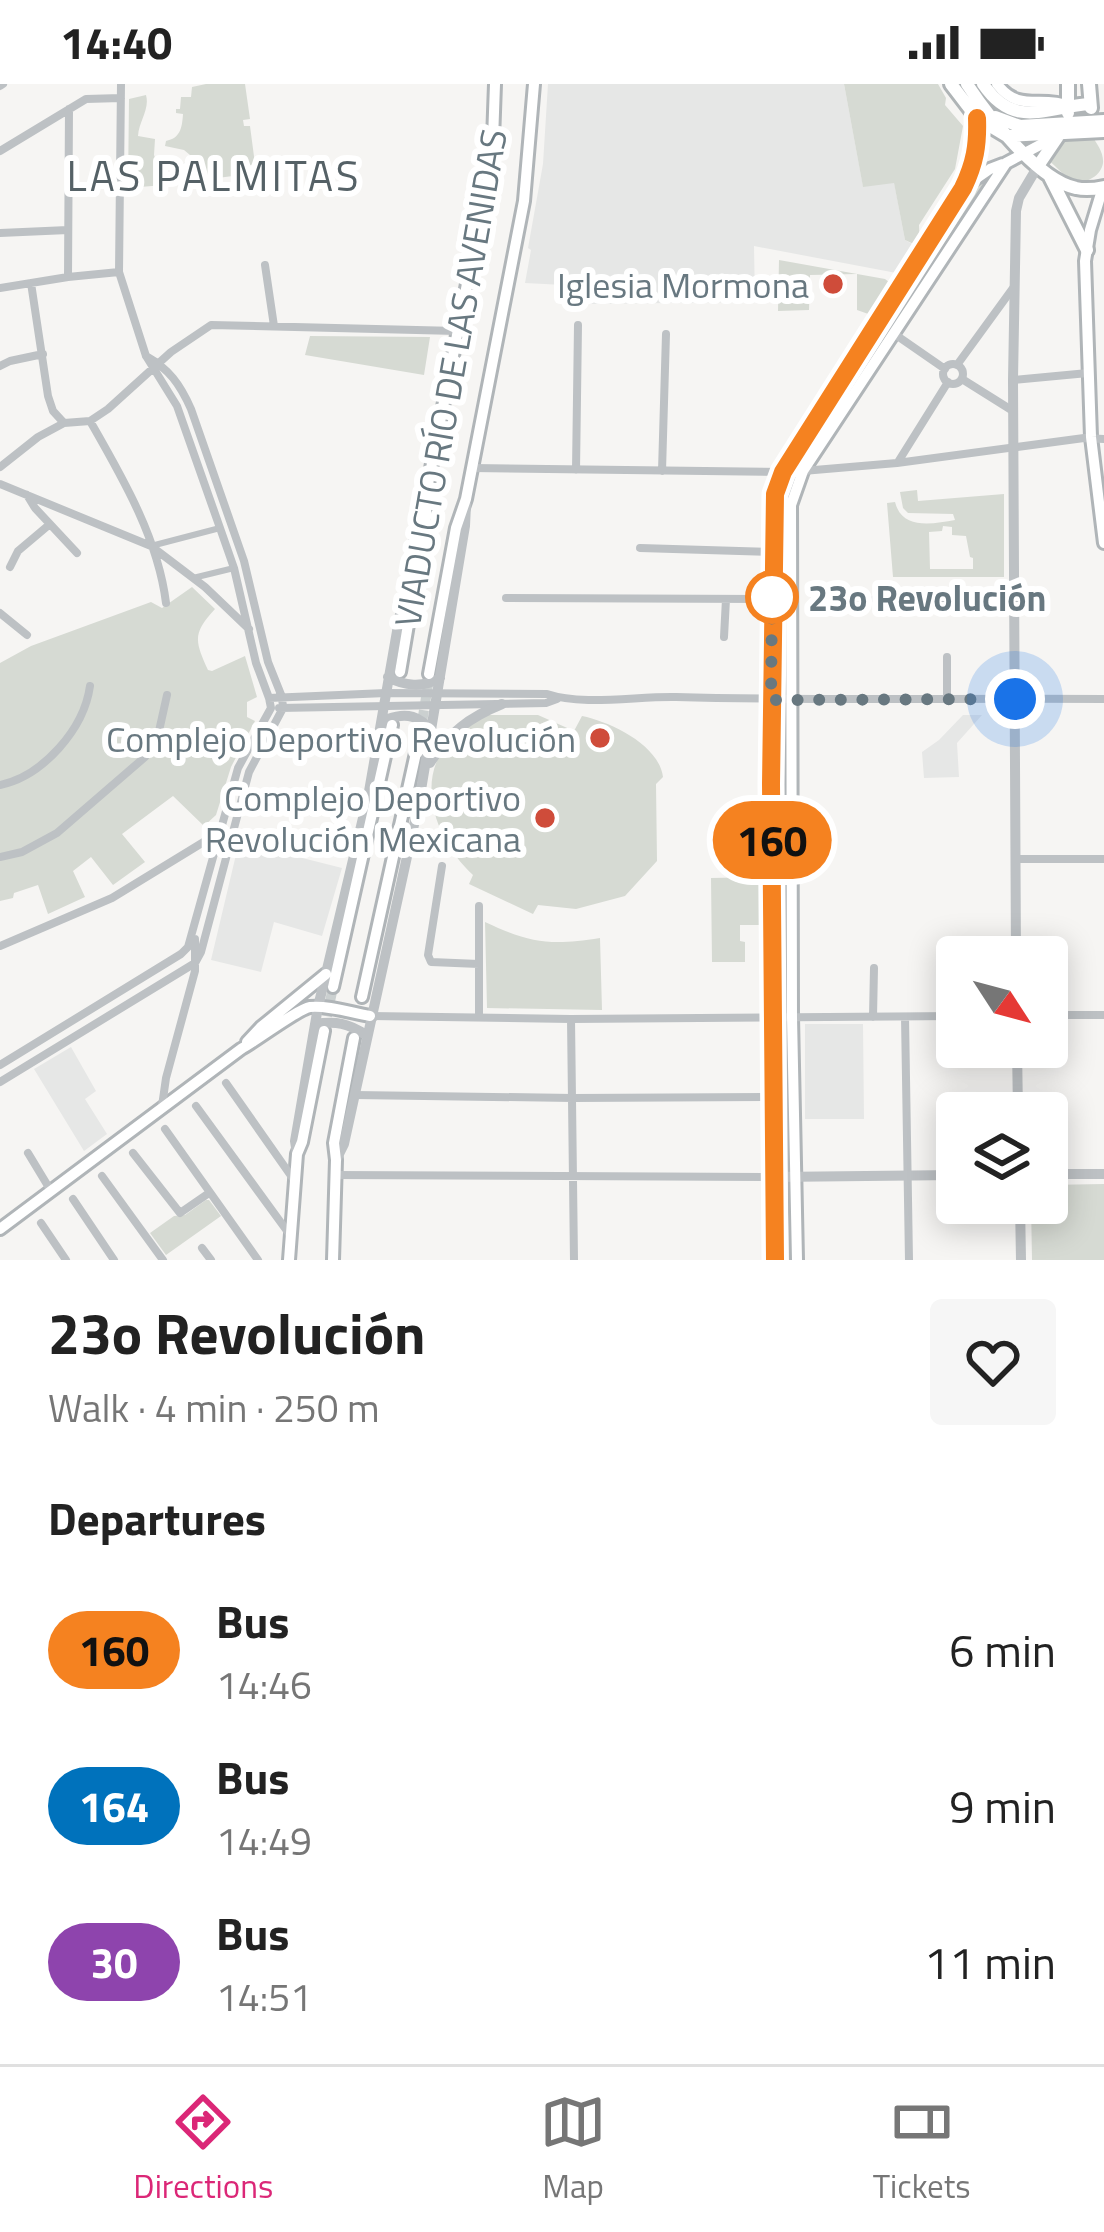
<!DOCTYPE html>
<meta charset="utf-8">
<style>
:root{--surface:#fff;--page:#f6f6f6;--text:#222;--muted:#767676;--line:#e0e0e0;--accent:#db2777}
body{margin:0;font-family:"Titillium Web",sans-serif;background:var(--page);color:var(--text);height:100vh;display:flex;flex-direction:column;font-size:45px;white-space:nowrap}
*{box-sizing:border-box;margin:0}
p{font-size:39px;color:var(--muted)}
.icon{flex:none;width:66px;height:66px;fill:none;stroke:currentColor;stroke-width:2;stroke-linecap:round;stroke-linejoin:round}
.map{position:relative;height:1176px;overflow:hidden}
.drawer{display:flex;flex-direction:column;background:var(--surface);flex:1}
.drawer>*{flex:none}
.badge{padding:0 24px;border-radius:39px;font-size:42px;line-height:78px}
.needle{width:78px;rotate:126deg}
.tools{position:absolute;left:936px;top:852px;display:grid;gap:24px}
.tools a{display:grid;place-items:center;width:132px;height:132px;border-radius:12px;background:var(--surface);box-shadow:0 6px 30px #0003;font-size:60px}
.you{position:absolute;width:60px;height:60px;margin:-30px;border:9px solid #fff;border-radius:50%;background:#1a73e8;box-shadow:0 0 0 18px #1a73e833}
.map>.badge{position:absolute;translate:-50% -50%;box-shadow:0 0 0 6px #fff}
h2{padding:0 48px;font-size:45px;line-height:108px}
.round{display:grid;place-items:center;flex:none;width:126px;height:126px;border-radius:12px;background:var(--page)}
.summary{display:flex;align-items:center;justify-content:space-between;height:204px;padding:0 48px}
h1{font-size:57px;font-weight:700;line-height:90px}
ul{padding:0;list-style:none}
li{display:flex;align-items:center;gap:36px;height:156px;padding:0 48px}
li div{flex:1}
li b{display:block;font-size:45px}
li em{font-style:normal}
li .badge{min-width:132px;font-weight:700;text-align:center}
.status{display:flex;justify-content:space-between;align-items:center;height:84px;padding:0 60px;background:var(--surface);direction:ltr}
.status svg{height:33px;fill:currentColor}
.tabs{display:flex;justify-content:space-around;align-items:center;height:168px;border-top:3px solid var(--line);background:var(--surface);font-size:33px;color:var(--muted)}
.tabs a{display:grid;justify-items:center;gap:6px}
.tabs .selected{color:var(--accent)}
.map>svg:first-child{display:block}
.built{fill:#e6e7e6}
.green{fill:#d6dad3;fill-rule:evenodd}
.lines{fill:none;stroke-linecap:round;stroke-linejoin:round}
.secondary-tunnel{stroke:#cbd0d0;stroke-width:10;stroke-dasharray:10 5;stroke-linecap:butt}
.secondary-casing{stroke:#b0b5b8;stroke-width:16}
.primary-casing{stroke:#afb4b6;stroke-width:18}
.pedestrian{stroke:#bdc1c4;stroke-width:6}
.minor{stroke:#bdc1c4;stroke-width:8}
.tertiary{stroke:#bdc1c4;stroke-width:10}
.secondary{stroke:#fff;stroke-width:10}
.primary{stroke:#fff;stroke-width:12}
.line-casing{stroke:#fff;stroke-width:27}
.line{stroke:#f58220;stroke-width:18}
.walk{stroke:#687880;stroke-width:12;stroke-dasharray:0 21.6}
.poi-dot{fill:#cf4c3a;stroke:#fff;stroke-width:4.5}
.stop-dot{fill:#fff;stroke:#f58220;stroke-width:6}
.labels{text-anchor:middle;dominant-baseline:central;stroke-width:12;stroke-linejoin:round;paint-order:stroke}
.poi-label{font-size:36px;fill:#687880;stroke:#fff;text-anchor:end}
.street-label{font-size:36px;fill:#687880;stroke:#fff}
.stop-label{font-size:36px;font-weight:bold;fill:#687880;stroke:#fff;text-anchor:start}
.quarter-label{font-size:42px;letter-spacing:3px;fill:#556166;stroke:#fff}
</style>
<div class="status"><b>14:40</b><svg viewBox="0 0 49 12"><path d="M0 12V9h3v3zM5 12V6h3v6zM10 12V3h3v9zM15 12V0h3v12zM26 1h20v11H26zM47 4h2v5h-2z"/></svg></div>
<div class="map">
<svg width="1104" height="1176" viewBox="0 0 1104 1176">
<rect width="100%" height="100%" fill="#f6f5f3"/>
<!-- built -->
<path class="built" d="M548 0H844L863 102 894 98 905 156 923 166 907 191 754 162 755 218 582 220 583 202 525 199 531 166 528 164 543 80Z
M963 631H982L957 659 959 693 924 694 922 668 939 656Z
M239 758 342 784 322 852 274 838 261 888 211 876Z
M805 940H863L864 1035H805Z
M71 963 96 1007 85 1015 107 1050 84 1067 34 985Z"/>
<!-- green -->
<path class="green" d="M206 0H245L250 35 243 36 244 42H250L255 80 247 82 248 90 187 98 186 92 180 93 177 88 190 71 184 66 165 62 166 57C180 54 182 45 183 30L176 29V25H180L181 13H191L192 3Z
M844 0H938L946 14 945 21 963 42 955 85 919 141 920 163 905 156 894 99 863 103Z
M146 11C150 25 139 37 138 52L155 55 154 71 165 97 164 101 128 104 129 15Z
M1092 52C1097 60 1104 69 1103 79 1101 93 1084 101 1072 96 1064 92 1056 82 1049 77L1066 53Z
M986 95 808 374 803 373 972 108Z
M779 176 885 195 893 201 874 232 857 226V190L810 191 809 226 778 227Z
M310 252 430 253 424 291 305 271Z
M917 406 918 417 1004 410V493H893L887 419 895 418C902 446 932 440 955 436L953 430 908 429 903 424 900 408ZM943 442 952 443V451L966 452 970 473 973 474V485H930L929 448 942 447Z
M192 503 215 525C192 550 195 557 208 586L212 587 245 572 257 613 247 618V633L255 637 231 683 216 731 204 742 173 712 122 750 145 778 113 801 91 773 73 787 85 813 48 830 38 801 14 809 13 814 0 817V579L31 562 151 518 162 524Z
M487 631H538L574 647 582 632C611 638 659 661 663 693L656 700 657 777 625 812 576 825 538 821 533 830 469 800 473 791C433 754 409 685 462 646 469 640 479 636 487 631Z
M779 632H787L788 928H781Z
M766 793 767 879H761L760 841H740V857L745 858V878H712L711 794Z
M485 838C530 859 550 862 600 854L602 926 487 924Z
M1104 1100V1176H1032L1031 1119H1047V1101Z
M206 1116H209L221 1132 166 1171 150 1149 174 1132 185 1131Z"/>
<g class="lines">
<!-- secondary-tunnel -->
<path class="secondary-tunnel" d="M420 651 428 601
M324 947 333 903"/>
<!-- secondary casing -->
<g class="secondary-casing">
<path id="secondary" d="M997 0C1019 29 1040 11 1069 22
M967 101 990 85 1003 80
M1103 103 1090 146 1085 177 1091 353 1104 459
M400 588 426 434 427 405 488 92 493 56 495 0
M429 590 456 444 466 415 524 117 534 0
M333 903 392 641
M362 913 420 651
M247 958 261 943 326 890
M0 1145 241 965C256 957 298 925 310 923 328 921 352 929 370 932
M289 1176 297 1070 302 1058 324 947
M333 1176 336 1076 334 1059 354 954
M775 1176 771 700 775 410 783 388 963 104C976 79 978 61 977 34
M797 1176 792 933 791 421 803 387 1006 79 1057 52"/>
</g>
<!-- primary casing -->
<g class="primary-casing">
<path id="primary" d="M951 0 977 34 1007 52 1104 47
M967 0C987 31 1039 97 1076 104 1085 106 1095 105 1104 103
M983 0C1014 46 1045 23 1090 20
M1089 0 1091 24
M1068 29V0
M995 33 1020 42 1104 37
M1038 82 1061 48
M1050 93 1087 166"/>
</g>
<!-- pedestrian -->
<path class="pedestrian" d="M151 462 220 444
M193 494 234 484"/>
<!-- minor -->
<path class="minor" d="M121 0 119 188 146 272 177 322 220 444 234 484 256 579 269 614
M0 2 3 0
M0 67 86 15 121 14
M0 149 68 146
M265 181 274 242
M68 193 69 25
M31 199 48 312 53 327 64 339
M0 204 68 193 119 188
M893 249 945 285
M943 290a10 10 0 1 1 20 0a10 10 0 1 1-20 0Z
M957 281 1013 204
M0 282 10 277 43 270
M962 295 1013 327
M1013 296 1088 289
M90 337C122 393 158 454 166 519
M898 378 948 298
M0 383 38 353 64 339 90 337 108 325 171 268 211 241 457 247
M472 384 791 388 897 379 1084 354 1104 355
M576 386 578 241
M662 387 666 250
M0 400 151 462 205 503 249 545
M27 411 35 424 77 469
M640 464 773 468
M10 483 18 467 50 440
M506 514 772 515
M875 515 1014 519
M0 529 27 551
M724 553 726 515
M269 614 386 609 547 610C583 622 637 612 676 613 819 617 961 614 1104 615
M947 615V573
M279 624 546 619 557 615
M0 701C43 692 84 645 90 602
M0 773 22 768 57 749 145 673 157 656 167 611
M1016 775H1104
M442 782 428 871 431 878 479 880
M0 862 112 814 220 748
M1047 931H1104
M371 932 571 935 957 932
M479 933V822
M873 933 874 884
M905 933 909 1176
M571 935 574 1176
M0 981 181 870 188 863 238 684 271 624 269 614
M0 998 195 879 201 868 249 688 283 624 282 613 268 578 244 477 191 325C180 300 169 285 146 272
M226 999 294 1096
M355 1011 573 1014 774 1013
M162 1022 166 994 195 887V855
M196 1022 290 1151
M165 1045 258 1176
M28 1069 51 1107
M133 1069 180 1129 209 1109
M335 1091 775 1093
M102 1092 163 1176
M73 1115 114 1176
M41 1139 66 1176
M202 1164 211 1176"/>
<!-- tertiary -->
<path class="tertiary" d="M388 593C404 602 423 604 440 594
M381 645 388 635C407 628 420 632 432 648
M430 679C448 649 470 633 502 620
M1016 873 1013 296 1016 127 1019 114 1038 82
M315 940C336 937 348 939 366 951
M1017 963 1018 1029
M297 1070 295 1057 318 923 368 713 417 433 426 408
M336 1076 344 1060 419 718 465 442 466 421
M1047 1090H1104
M775 1093 957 1091
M1020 1119 1021 1176"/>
<!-- secondary -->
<use href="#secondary" class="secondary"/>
<!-- primary -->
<use href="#primary" class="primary"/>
</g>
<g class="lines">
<!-- line casing -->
<g class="line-casing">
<path id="line" d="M775 1176 771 700 775 410 783 388 963 104C975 79 978 61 977 34"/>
</g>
<!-- line -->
<use href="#line" class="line"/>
<!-- walk -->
<path class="walk" d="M772 513 771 616 1015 615"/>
</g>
<!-- markers -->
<g class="poi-dot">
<circle cx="833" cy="200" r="12"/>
<circle cx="600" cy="654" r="12"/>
<circle cx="545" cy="734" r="12"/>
</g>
<circle class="stop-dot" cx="772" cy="513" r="24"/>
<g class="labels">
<!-- poi labels -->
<g class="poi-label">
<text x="809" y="200">Iglesia Mormona</text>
<text x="576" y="654">Complejo Deportivo Revolución</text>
<text x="521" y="713">Complejo Deportivo<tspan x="521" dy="41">Revolución Mexicana</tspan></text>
</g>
<!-- street labels -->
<g class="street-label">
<text transform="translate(450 294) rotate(-80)">VIADUCTO RÍO DE LAS AVENIDAS</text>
</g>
<!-- stop labels -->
<g class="stop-label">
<text x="808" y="513">23o Revolución</text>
</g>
<!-- quarter labels -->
<g class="quarter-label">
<text x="214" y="91">LAS PALMITAS</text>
</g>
</g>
</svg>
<div class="tools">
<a><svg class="needle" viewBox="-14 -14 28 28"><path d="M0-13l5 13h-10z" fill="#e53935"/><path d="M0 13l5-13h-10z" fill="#767676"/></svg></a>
<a><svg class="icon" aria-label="layers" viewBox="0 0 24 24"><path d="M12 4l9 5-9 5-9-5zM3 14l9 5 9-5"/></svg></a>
</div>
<div class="you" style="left:1015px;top:615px"></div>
<b class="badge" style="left:772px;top:756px;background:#f58220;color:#111">160</b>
</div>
<section class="drawer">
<div class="summary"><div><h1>23o Revolución</h1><p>Walk · 4 min · 250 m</p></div><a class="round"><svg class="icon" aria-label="heart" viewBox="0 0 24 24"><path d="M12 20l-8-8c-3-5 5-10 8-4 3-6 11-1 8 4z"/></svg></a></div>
<h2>Departures</h2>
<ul>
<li><span class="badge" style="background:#f58220;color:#111">160</span><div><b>Bus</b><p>14:46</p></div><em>6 min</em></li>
<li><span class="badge" style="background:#0072bc;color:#fff">164</span><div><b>Bus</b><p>14:49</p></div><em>9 min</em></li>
<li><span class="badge" style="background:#8e44ad;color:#fff">30</span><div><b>Bus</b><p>14:51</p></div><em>11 min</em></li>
</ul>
</section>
<nav class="tabs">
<a class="selected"><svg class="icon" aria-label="directions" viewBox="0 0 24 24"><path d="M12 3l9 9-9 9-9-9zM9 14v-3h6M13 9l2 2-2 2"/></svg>Directions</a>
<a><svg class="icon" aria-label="map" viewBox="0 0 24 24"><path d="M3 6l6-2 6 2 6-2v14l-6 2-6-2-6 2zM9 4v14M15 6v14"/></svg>Map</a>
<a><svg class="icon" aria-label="tickets" viewBox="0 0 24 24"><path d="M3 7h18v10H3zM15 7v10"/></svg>Tickets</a>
</nav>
